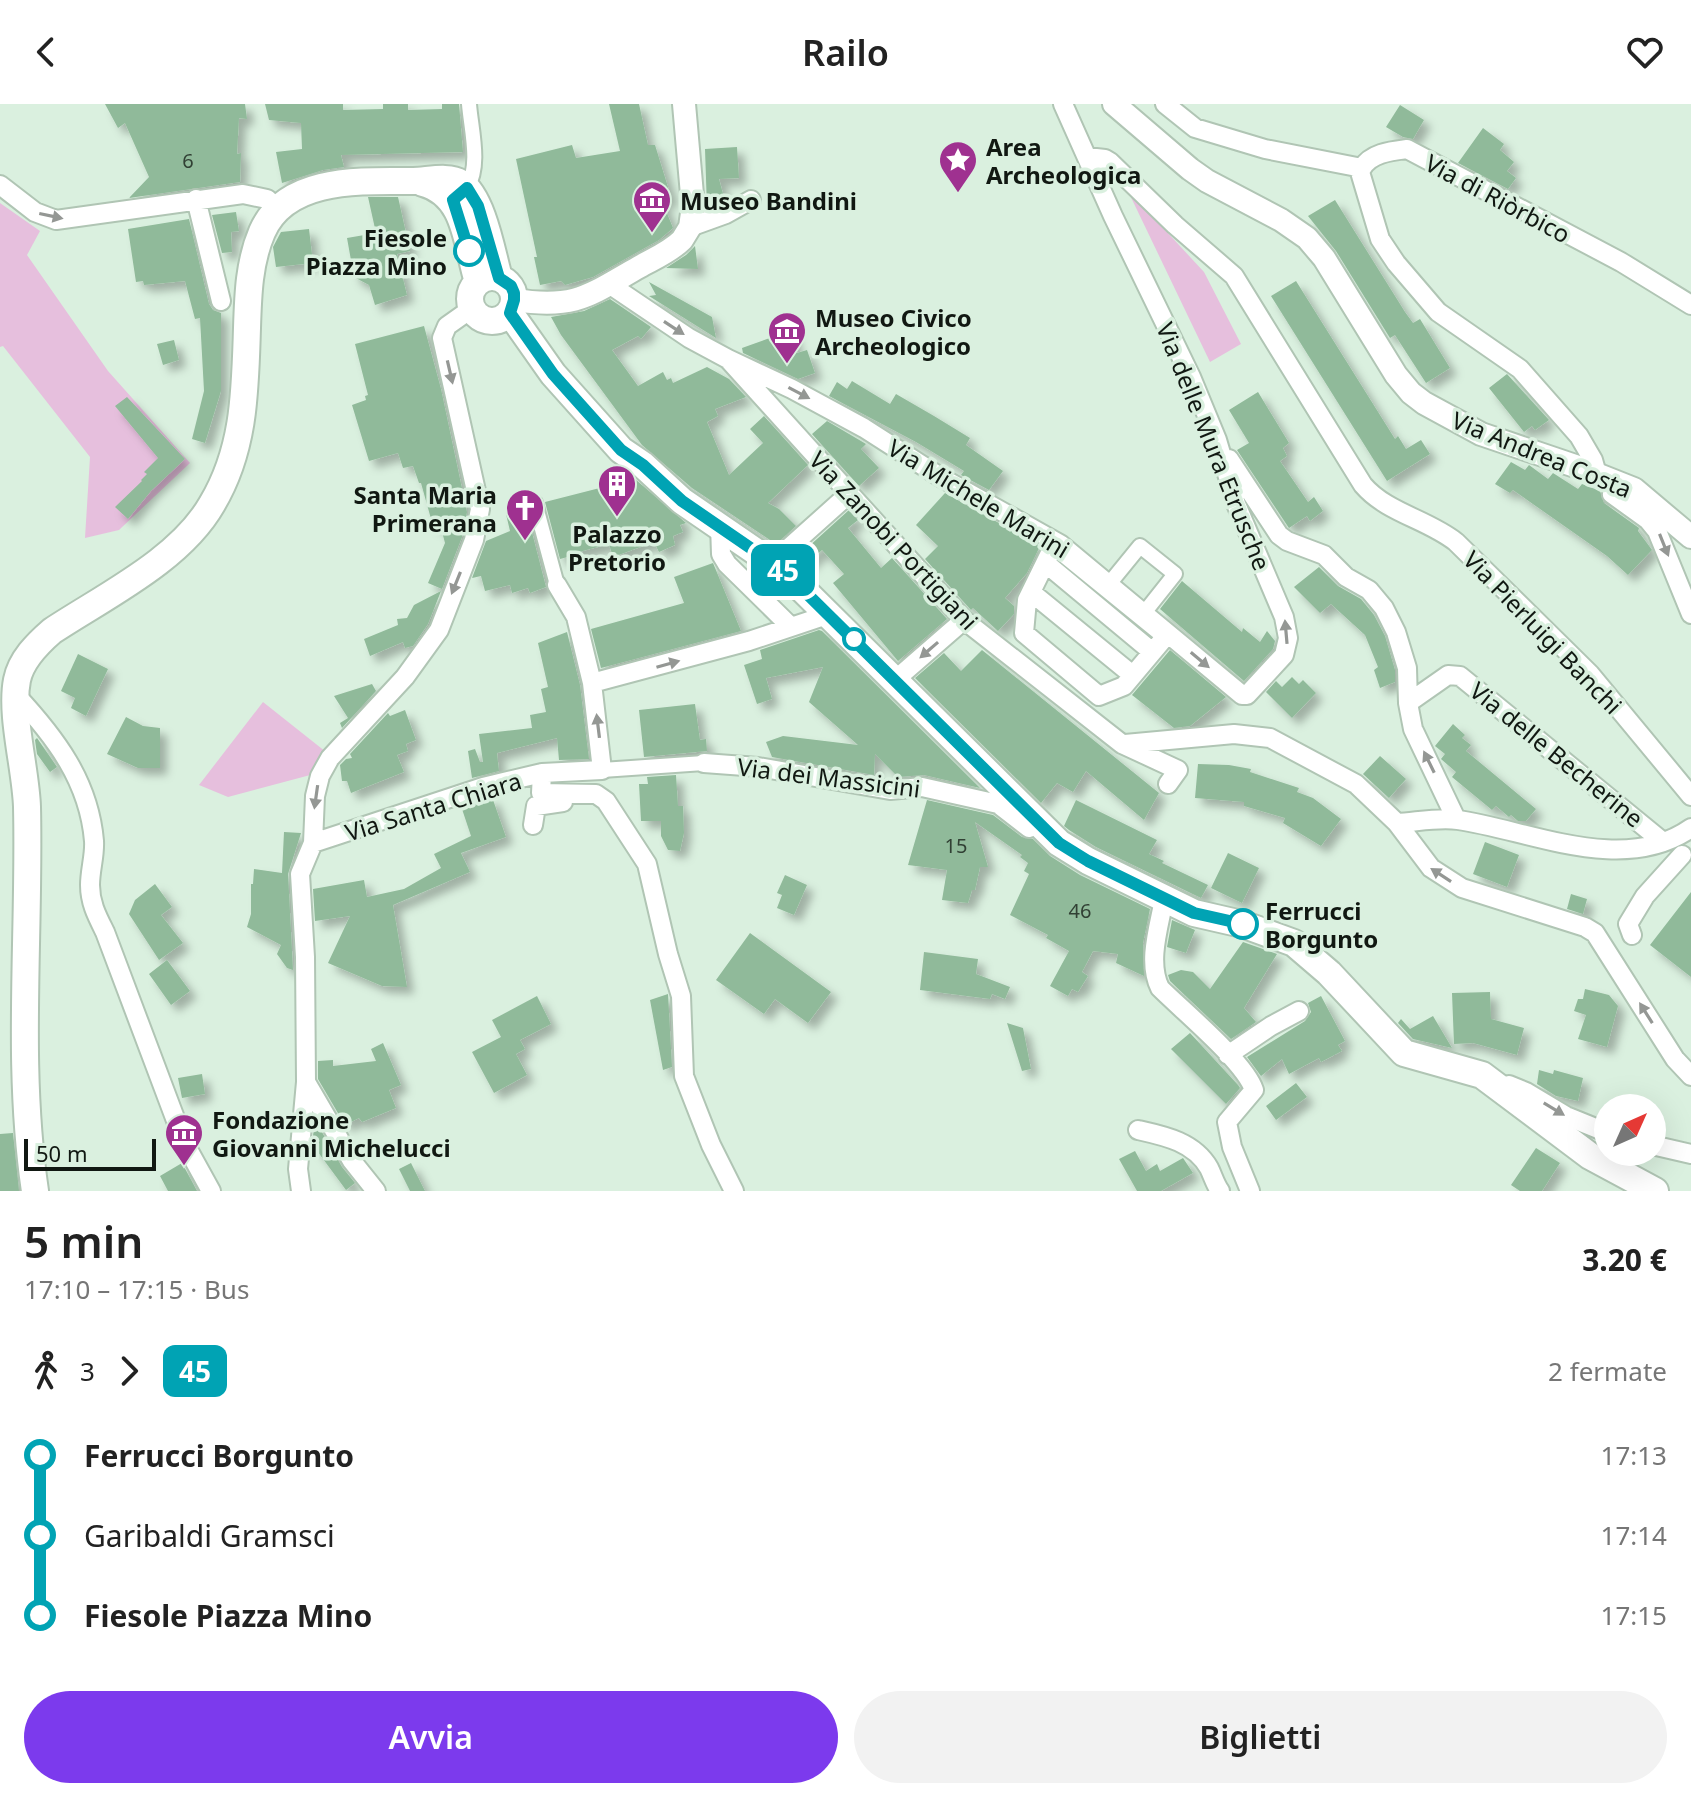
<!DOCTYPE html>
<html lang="it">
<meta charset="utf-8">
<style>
:root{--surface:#fff;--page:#f2f2f2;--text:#222;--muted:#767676;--accent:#7c3aed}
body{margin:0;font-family:"Noto Sans",sans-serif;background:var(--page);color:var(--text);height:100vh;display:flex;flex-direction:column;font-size:30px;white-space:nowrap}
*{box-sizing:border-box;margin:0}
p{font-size:26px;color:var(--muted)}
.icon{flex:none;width:44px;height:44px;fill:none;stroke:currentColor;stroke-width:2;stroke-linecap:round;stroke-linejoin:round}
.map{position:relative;height:1087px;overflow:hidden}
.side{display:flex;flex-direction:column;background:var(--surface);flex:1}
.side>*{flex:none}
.badge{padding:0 16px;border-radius:12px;font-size:28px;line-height:52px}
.needle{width:52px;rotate:45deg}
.buttons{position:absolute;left:1594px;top:990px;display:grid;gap:16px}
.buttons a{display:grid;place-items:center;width:72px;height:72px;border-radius:50%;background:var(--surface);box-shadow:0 8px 32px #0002;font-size:40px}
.scale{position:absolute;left:24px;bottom:20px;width:132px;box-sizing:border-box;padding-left:8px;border:4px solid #111812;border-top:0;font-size:22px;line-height:28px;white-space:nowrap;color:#111812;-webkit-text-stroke:6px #daf0df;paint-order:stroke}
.map>.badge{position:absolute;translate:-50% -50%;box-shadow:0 0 0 4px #fff}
.legs{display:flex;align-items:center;gap:12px;height:88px;padding:0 24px;font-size:26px}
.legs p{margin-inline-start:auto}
.headline{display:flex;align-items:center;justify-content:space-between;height:136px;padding:0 24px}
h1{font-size:44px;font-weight:600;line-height:60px}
.button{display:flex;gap:16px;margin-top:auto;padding:16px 24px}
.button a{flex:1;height:92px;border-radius:48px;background:var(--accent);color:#fff;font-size:32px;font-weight:600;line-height:92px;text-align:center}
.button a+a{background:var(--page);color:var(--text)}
ul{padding:0 24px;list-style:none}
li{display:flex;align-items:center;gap:28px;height:80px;font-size:30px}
li i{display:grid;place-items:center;width:12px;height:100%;margin:0 10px;background:currentColor}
li i::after{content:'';width:20px;height:20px;margin:-10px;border:6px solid;border-radius:50%;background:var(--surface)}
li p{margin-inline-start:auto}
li:first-child i{background:linear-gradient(#0000 50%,currentColor 0)}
li:last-child i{background:linear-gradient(currentColor 50%,#0000 0)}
header{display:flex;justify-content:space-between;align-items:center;height:104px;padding:0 24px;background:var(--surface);font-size:36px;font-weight:600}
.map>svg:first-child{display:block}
.green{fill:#e6bfdd}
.building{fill:#90ba9a;filter:url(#shadow)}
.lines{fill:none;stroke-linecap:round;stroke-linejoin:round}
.pedestrian-casing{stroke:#b0c5b4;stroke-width:18}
.minor-casing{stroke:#b0c5b4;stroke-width:22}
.tertiary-casing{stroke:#b0c5b4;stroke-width:26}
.secondary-casing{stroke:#b0c5b4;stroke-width:30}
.pedestrian{stroke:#fff;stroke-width:14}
.minor{stroke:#fff;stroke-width:18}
.tertiary{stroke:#fff;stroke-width:22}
.secondary{stroke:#fff;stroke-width:26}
.oneway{fill:#949794}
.line-1-casing{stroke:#fff;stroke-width:18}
.line-1{stroke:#00a3b4;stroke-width:12}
.stop-1-dot{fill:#fff;stroke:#00a3b4;stroke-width:4}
.labels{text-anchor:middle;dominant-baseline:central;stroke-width:7;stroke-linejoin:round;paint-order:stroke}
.number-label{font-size:20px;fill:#314034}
.poi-label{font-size:24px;font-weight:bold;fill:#111812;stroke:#daf0df;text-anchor:start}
.street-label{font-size:24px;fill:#111812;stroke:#daf0df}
.stop-label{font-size:24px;font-weight:bold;fill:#111812;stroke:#daf0df;text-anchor:end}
</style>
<header><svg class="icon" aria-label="back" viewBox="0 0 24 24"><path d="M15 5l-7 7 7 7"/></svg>Railo<svg class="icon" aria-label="heart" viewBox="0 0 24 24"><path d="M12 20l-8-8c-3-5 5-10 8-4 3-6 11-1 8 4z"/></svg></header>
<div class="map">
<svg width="1691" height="1087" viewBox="0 0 1691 1087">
<defs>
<filter id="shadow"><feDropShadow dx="7" dy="7" stdDeviation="4" flood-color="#0004"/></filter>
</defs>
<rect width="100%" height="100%" fill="#daf0df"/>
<!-- green -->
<path class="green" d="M1127 85 1204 168 1241 240 1210 258Z
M0 99 40 127 27 151 108 267 190 359 119 426 85 434 90 353 3 242 0 243Z
M263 598 326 648 314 670 228 693 199 681Z"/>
<!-- building -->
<path class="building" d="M105 0H245L247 15 239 14 237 50 241 49 240 78 129 94 149 73 125 19 118 24Z
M265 0H343V6L383 5V0H408V6L442 5V0H459L463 48 341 51 344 63 323 66 282 79 276 48 302 45 301 19 269 16Z
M609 0H639L648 41H655L672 96 662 97 673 124 659 136 593 173 565 181 561 177 540 181 534 153H537L516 55 572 41 576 54 620 47Z
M1400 1 1424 16 1413 35 1403 33 1386 23Z
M1483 24 1504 40 1500 46 1514 58 1507 67 1516 74 1508 85 1458 59Z
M737 43 739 74 719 75 725 97 707 104 705 45Z
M368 93H398L410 147 397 150 407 191 375 201 369 181 354 173 347 134 376 129Z
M1335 96 1405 208 1413 219 1420 215 1450 264 1426 279 1395 231 1390 234 1336 147 1308 112Z
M236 108 239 127 231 128 232 148 222 149 212 111Z
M189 115 209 200 213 206 221 209V287L205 339 192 335 204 287 200 214 195 215 185 177 144 181 143 177 136 178 128 125Z
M309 125 313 159 276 163 273 143 281 128Z
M695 142 698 165 666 164 686 151Z
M1296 177 1395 335 1398 332 1406 345 1421 336 1430 350 1387 377 1271 192Z
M649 178 712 213 716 234 649 192 656 191Z
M610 195 651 223 641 235 638 232 612 246 638 282 663 268 667 276 671 274 673 279 707 263 729 275 746 293 715 305 718 312 707 318 729 371 763 339 750 325 764 312 808 361 768 399 779 405 796 422 776 440 692 384 642 341 561 231 551 213 584 207Z
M424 222 441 285 467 408 462 433 442 485 428 479 445 439 440 420 433 422 421 379H419L413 362 403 364 398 349 369 357 352 301 366 296 365 292 368 291 355 240Z
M792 226 797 249 807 246 815 269 798 275 743 249 742 244Z
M174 236 179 256 163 261 157 240Z
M1507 270 1549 316 1535 326 1532 322 1524 328 1489 284Z
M852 277 890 300 896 290 934 312 970 334 966 341 1003 367 989 386 961 371 964 367 916 338 829 292 837 278 847 285Z
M1258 288 1289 339 1283 344 1287 352 1280 357 1308 398 1314 393 1323 407 1310 417 1307 412 1289 424 1237 346 1249 339 1229 306Z
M127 293 185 355 151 387 128 415 115 403 142 377 141 376 147 370 144 368 158 354 115 302Z
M827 317 866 340 861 345 879 364 859 382 812 330Z
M1511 358 1525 366 1529 361 1548 375 1553 369 1578 385 1582 380 1600 387 1604 399 1639 424 1638 427 1652 446 1628 471 1607 452 1513 386 1510 389 1495 380Z
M635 375 686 419 680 421 683 428 673 432 675 441 659 448 654 438 613 453 609 440 575 449V451L560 455 545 398Z
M945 389 1040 442 1027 469 1005 494 1014 502V510L998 527 973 504 971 506 925 455 938 442 916 421Z
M526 405 546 483 530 489 528 484 512 489 510 481 485 487 481 472 472 474 486 437 510 427 506 410Z
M849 406 858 416 848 424 881 464 892 454 947 515 898 557 833 479 844 470 822 446 806 461 796 454Z
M713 459 741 527 601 564 591 525 684 499 674 473Z
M1319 463 1338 482 1361 495 1374 511 1385 532 1395 566V578L1380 584 1374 566 1378 563 1365 531 1331 500 1320 509 1294 483Z
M1182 477 1242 528 1243 524 1260 538 1267 527 1275 537 1273 545 1244 577 1160 505Z
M441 487 428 520 413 542 405 544 403 538 370 552 364 535 398 521 397 515 407 514 414 501Z
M819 526 822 527 980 684 924 671 898 673 875 650 874 671 772 653 766 638 783 632 858 641 809 598 823 563 766 574 772 595 757 600 744 561 762 555 760 546Z
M567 528 580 581 589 655 559 656 557 634 497 649 499 667 472 674 468 647 475 645 480 658H483L479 630 532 624 530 611 546 608 541 585 548 583 538 539Z
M982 546 1159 689 1144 716 1086 667 1073 688 1057 679 1041 699 915 574 944 549 961 567Z
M1170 546 1226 593 1190 622 1174 624 1132 591Z
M78 550 108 565 86 612 71 604 75 594 61 587Z
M1292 573 1299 580 1303 576 1316 589 1292 614 1266 588 1276 577 1282 583Z
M372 580 376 587 342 624 340 619 348 614 334 592Z
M695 600 700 636 706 635 707 647 644 653 639 606Z
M405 606 416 636 406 640 408 647 397 651 404 668 351 689 347 677H342L340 661 346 655 352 654 350 650 388 609 390 612Z
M126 613 143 622 160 624V664H138L107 650Z
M1453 620 1465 631 1462 634 1471 641 1466 647 1536 705 1526 717H1518L1511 711 1509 713 1496 702 1492 706 1452 673 1456 668 1441 655 1445 650 1435 642Z
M37 634 57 663 50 668 37 650 35 636Z
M1380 652 1406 675 1389 694 1363 670Z
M1198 660 1229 661 1251 665 1250 668 1299 684 1297 688 1313 694 1341 715 1321 742 1283 719 1285 714 1244 702V698L1195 694Z
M676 671 678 702H683L684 729 680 747 668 746 661 732V717H641L639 680H648L647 673Z
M492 693 506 733 461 749 470 768 393 801 407 883 382 882 328 859 350 812 315 817 313 785 364 776 367 793 404 785 441 764 434 750 471 732 462 705Z
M927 696 993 711 1022 733 1033 735 1050 752 1080 771 1150 805 1143 839 1144 872 1116 859 1118 850 1093 847 1082 868 1088 872 1078 888 1072 885 1068 892 1050 882 1069 847 1046 834 1048 831 1010 811 1029 770 1024 767 1028 759 1020 753 1022 751 975 718 988 763H980L975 786H972L968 799 942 796 947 766 908 761Z
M1076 696 1157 736 1149 750 1164 757 1162 759 1208 781 1201 794 1096 743 1069 726 1064 722Z
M284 728 301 729 288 770 293 866 287 864 277 850 281 841 247 823 251 810V780H253L254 765 282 769Z
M1485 738 1519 751 1507 783 1473 770Z
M1228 749 1259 764 1242 799 1211 784Z
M785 771 807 781 794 811 777 804 782 791 777 789Z
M155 780 172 803 161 811 183 839 159 856 129 810 135 796Z
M1691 788V873L1650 841Z
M1571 790 1587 795 1583 810 1567 805Z
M1172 816 1195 826 1186 849 1167 843Z
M750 829 831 888 808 919 775 895 764 910 716 876Z
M1243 838 1277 850 1244 904 1256 918 1231 935 1170 877 1168 871 1181 866 1193 868 1210 885Z
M924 848 978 855 976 870 1010 883 1005 895 992 890 990 895 920 886Z
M167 856 190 887 171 901 149 870Z
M1585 885 1609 891 1618 902 1607 943 1578 935 1586 911 1574 907 1578 895H1583Z
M1490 888 1491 915 1524 924 1517 951 1473 939 1454 940 1452 889Z
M668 890 672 963 663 966 650 896Z
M537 892 551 920 520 936 525 945 516 950 527 971 494 989 472 948 501 933 492 916Z
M1321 892 1345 937 1338 941 1342 947 1321 958 1319 954 1289 970 1282 955 1261 972 1247 953 1305 917 1311 908 1308 899Z
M1433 912 1452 944 1413 935 1398 919 1401 915 1410 925Z
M1007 919 1023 924 1031 965 1022 967Z
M1190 929 1238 981 1240 984 1226 1000 1171 945Z
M383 939 401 981 389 986 396 1004 362 1018 359 1014 345 1021 318 975V957L333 956V962L376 957 371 945Z
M1539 966 1553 970 1554 966 1583 974 1578 997 1556 992 1537 980Z
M202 970 205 990 182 994 178 974Z
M1296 979 1307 993 1276 1016 1266 1002Z
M315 1016 342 1063 355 1079 346 1086 312 1040Z
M13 1029 19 1087H0V1030Z
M1536 1044 1560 1059 1542 1087H1520L1511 1081Z
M1135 1047 1146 1067 1157 1060 1160 1067 1183 1054 1193 1069 1161 1087H1137L1119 1055Z
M182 1059 197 1087H168L160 1072Z
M411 1059 425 1087H410L399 1065Z"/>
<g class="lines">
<!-- pedestrian casing -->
<g class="pedestrian-casing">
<path id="pedestrian" d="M467 84C481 61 471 26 469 0
M535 399 557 481
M1109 480 1140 442 1175 470 1144 509
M602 666 704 659"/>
</g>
<!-- minor casing -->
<g class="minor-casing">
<path id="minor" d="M1165 0 1195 24 1265 45 1362 64
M1087 53 1105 55 1110 58 1175 121 1234 172 1363 381C1387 409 1427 415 1456 438L1590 570 1691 692
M1362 64 1360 68 1380 135 1396 159 1438 208 1520 265 1579 332 1593 356 1597 370
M1362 64C1371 49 1391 47 1407 45L1621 158 1691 201
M0 81 35 108 56 116 243 90 267 95 278 105
M196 95 221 197
M690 123 726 110 751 96
M609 180 689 234 728 255 964 516 1122 640 1178 666 1168 680
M728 255 792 285 864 324 942 374 1060 440 1242 591H1247L1284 551 1288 534 1284 513 1236 400 1217 336 1191 273 1113 112 1063 0
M1229 355 1279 431 1287 437 1324 451 1346 473 1369 486 1384 504 1396 528 1407 564 1408 599 1413 625 1456 715
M1616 377 1612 390 1648 416 1657 427 1691 510
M720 421 721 450 727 460 790 522
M1054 441 1166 532 1124 582 1099 592 1024 529 1027 496Z
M773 458 849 390
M1049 462 1150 546
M1037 493 1130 569
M895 576 964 516
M592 579 749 537 830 510
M16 591C55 633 89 677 94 737 95 751 90 766 90 781 90 799 97 812 105 828L184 1038 211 1087
M1408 599 1448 571 1460 572 1663 738
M1125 640 1234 630 1270 634 1356 680 1397 719 1431 764 1462 784 1585 823 1595 829 1675 955 1691 972
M704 659 758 663 890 686 922 683 998 700 1029 724
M542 669 541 689 596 690 606 697 647 760 668 850 681 892 684 972 711 1041 734 1087
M1397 719C1416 718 1439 713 1458 716 1529 726 1623 772 1691 724
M533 721 536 702 563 698
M313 739 483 683 542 669 602 666 592 579 576 513 557 481
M1164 795C1159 823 1147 858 1160 884 1183 907 1245 958 1254 986L1227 1018 1232 1043 1250 1087
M1632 831 1628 820 1645 792 1682 751
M1228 951 1271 922 1299 907
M306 978 352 1057 376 1087
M1509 981 1526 988 1566 1012 1608 1029
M1138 1026C1165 1032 1194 1038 1209 1064 1213 1072 1215 1080 1220 1087
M1652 1041 1691 1050
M301 1087 298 1065 306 978 305 853 300 770 313 739 315 692 320 672 330 654 405 573 439 526 474 436 480 405 442 234 447 222 471 205"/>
</g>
<!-- tertiary casing -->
<g class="tertiary-casing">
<path id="tertiary" d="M1114 0 1190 65 1207 77 1281 116 1307 134 1324 154 1396 271 1411 289 1424 299 1481 330 1581 364 1634 385 1691 433
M514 196C576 205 588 192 639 163 653 155 670 148 682 136L690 123 693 102 684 0"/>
</g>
<!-- secondary casing -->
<g class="secondary-casing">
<path id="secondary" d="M423 79C467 91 466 140 478 178
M470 195a22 22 0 1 1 44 0a22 22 0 1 1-44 0Z
M510 209 553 270 621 346 643 361 682 397 784 467 1059 739 1088 757 1194 809 1242 820 1294 839 1329 869 1404 949 1482 971 1590 1052 1655 1087
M35 1087C16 960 30 831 27 703 26 666 10 611 17 576 21 556 37 540 52 527 105 492 180 456 212 400 245 345 245 286 247 224 248 191 249 158 262 128 286 72 363 77 413 77 427 77 448 71 461 79 483 94 492 149 499 174"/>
</g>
<!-- pedestrian -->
<use href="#pedestrian" class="pedestrian"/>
<!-- minor -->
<use href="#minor" class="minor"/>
<!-- tertiary -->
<use href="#tertiary" class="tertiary"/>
<!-- secondary -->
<use href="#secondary" class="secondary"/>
</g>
<!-- one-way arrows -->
<defs><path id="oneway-solid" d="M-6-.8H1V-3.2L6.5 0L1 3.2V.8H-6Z" transform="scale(2)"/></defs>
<g class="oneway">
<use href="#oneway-solid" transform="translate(51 112) rotate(12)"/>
<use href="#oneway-solid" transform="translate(674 224) rotate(33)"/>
<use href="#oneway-solid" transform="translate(450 268) rotate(77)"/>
<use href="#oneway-solid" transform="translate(799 289) rotate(28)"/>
<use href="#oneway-solid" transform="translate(1664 441) rotate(68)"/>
<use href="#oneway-solid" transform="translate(456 479) rotate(112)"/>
<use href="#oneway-solid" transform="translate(1286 528) rotate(-95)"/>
<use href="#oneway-solid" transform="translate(929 546) rotate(139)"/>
<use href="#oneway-solid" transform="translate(1200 556) rotate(40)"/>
<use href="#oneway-solid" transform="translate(668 560) rotate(-16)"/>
<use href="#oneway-solid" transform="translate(598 622) rotate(-97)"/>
<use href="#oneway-solid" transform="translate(1429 658) rotate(-116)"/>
<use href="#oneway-solid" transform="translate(316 693) rotate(98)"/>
<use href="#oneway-solid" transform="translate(1441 771) rotate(-147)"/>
<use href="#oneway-solid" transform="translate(1646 909) rotate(-122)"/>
<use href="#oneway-solid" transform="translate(1554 1005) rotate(31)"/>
</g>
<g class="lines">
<!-- line-1 casing -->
<g class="line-1-casing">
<path id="line-1" d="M469 147 453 96 467 84 478 102 499 174 511 182 514 189V196L510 209 553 270 621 346 643 361 682 397 784 467 1059 739 1088 757 1194 809 1243 820"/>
</g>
<!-- line-1 -->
<use href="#line-1" class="line-1"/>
</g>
<!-- icons -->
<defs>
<g id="sight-pin" transform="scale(2)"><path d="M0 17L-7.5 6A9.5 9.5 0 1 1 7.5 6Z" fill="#9f3190" stroke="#daf0df"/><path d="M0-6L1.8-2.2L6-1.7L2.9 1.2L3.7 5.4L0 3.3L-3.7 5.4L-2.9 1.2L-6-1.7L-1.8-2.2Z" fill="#fff"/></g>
<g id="museum-pin" transform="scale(2)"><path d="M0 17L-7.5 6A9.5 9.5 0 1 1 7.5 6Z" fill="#9f3190" stroke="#daf0df"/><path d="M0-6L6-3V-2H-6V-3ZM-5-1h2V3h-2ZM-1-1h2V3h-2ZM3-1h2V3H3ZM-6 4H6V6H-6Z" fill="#fff"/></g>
<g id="building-pin" transform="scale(2)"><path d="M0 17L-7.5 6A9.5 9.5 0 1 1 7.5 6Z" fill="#9f3190" stroke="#daf0df"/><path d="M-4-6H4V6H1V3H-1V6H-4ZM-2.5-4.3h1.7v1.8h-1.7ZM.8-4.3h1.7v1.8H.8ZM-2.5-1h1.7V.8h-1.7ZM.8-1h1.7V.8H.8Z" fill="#fff"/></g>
<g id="church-pin" transform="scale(2)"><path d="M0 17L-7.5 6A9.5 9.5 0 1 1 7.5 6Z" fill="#9f3190" stroke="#daf0df"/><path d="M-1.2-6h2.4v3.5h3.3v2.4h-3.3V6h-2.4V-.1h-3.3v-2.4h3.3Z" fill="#fff"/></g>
</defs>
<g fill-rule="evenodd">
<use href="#sight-pin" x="958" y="56"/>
<use href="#museum-pin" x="652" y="96"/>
<use href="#museum-pin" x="787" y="227"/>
<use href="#building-pin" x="617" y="380"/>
<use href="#church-pin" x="525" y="404"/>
<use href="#museum-pin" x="184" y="1029"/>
</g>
<!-- markers -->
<g class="stop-1-dot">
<circle cx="469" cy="147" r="14"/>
<circle cx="854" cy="535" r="10"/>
<circle cx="1243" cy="820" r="14"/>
</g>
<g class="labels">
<!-- number labels -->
<g class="number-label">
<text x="188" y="56">6</text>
<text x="956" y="741">15</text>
<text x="1080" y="806">46</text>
</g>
<!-- poi labels -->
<g class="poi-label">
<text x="986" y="42">Area<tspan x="986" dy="28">Archeologica</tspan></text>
<text x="680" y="96">Museo Bandini</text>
<text x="815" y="213">Museo Civico<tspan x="815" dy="28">Archeologico</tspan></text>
<text x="497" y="390" text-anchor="end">Santa Maria<tspan x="497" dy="28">Primerana</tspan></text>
<text x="617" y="429" text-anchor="middle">Palazzo<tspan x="617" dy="28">Pretorio</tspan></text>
<text x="212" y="1015">Fondazione<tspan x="212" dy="28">Giovanni Michelucci</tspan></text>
</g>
<!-- street labels -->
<g class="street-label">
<text transform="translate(1498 94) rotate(28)">Via di Riòrbico</text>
<text transform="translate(1214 342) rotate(68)">Via delle Mura Etrusche</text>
<text transform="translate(1542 350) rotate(22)">Via Andrea Costa</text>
<text transform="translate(979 394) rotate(31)">Via Michele Marini</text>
<text transform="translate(894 436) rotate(47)">Via Zanobi Portigiani</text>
<text transform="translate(1543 528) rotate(46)">Via Pierluigi Banchi</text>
<text transform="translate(1557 650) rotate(39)">Via delle Becherine</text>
<text transform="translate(829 673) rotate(7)">Via dei Massicini</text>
<text transform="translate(433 702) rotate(-17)">Via Santa Chiara</text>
</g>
<!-- stop labels -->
<g class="stop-label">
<text x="447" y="133">Fiesole<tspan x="447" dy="28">Piazza Mino</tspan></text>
<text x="1265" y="806" text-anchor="start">Ferrucci<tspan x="1265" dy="28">Borgunto</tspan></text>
</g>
</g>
</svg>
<div class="buttons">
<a><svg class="needle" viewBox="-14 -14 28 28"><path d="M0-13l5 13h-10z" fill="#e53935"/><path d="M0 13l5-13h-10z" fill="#767676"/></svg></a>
</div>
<div class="scale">50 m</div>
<b class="badge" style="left:783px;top:466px;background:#00a3b4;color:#fff">45</b>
</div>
<section class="side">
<div class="headline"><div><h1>5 min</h1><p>17:10 – 17:15 · Bus</p></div><b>3.20 €</b></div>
<div class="legs"><svg class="icon" aria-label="walk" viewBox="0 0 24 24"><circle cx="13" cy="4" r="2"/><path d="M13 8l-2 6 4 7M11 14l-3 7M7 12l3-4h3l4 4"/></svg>3<svg class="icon" aria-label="forward" viewBox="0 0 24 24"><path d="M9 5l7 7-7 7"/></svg><b class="badge" style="background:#00a3b4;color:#fff">45</b><p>2 fermate</p></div>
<ul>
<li><i style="color:#00a3b4"></i><b>Ferrucci Borgunto</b><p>17:13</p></li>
<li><i style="color:#00a3b4"></i><span>Garibaldi Gramsci</span><p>17:14</p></li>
<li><i style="color:#00a3b4"></i><b>Fiesole Piazza Mino</b><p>17:15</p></li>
</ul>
<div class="button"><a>Avvia</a><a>Biglietti</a></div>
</section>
